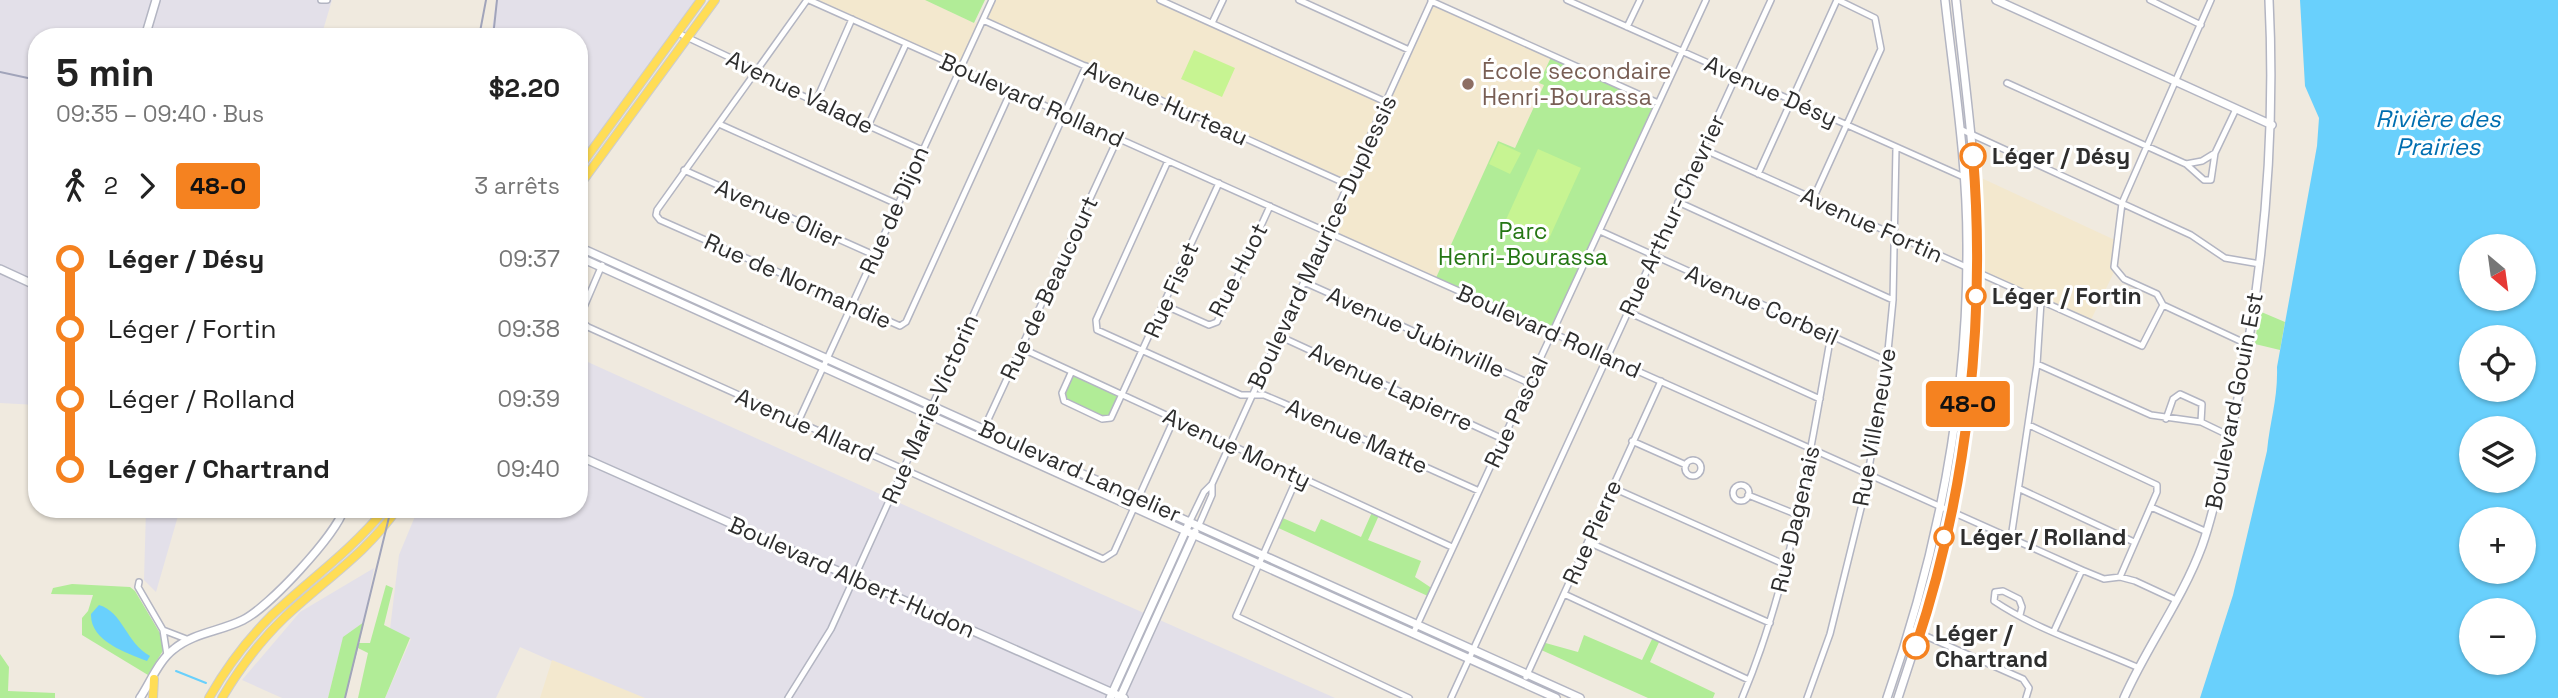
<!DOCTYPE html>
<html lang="fr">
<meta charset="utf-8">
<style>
:root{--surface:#fff;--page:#f6f6f6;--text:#222;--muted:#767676}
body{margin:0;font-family:"Space Grotesk",sans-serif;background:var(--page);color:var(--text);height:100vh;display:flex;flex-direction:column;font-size:26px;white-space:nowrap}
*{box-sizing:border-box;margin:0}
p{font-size:23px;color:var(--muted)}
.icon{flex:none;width:38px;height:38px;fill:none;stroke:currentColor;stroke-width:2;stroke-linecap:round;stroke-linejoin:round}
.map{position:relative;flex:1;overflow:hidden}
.details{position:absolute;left:28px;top:28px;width:560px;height:490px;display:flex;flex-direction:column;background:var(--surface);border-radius:28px;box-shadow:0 2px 5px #0004}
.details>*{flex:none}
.badge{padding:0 14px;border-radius:5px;font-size:24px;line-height:46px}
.needle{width:46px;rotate:151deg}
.tools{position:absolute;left:2459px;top:234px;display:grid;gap:14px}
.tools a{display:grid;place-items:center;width:77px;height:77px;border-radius:50%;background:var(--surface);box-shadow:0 2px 5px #0004;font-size:35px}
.map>.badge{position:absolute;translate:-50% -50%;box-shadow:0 0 0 4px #fff}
.legs{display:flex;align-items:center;gap:10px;height:77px;padding:0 28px;font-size:23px}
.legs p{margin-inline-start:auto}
.summary{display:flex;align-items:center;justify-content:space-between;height:119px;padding:0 28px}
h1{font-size:38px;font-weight:700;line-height:52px}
ul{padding:0 28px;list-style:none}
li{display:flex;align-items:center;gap:24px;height:70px;font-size:26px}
li i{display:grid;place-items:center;width:10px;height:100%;margin:0 9px;background:currentColor}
li i::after{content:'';width:18px;height:18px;margin:-9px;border:5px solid;border-radius:50%;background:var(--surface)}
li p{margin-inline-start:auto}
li:first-child i{background:linear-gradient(#0000 50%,currentColor 0)}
li:last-child i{background:linear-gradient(currentColor 50%,#0000 0)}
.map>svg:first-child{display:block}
.industrial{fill:#e3e0e9}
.education{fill:#f3e8ce}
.green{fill:#b1ec97}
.pitch{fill:#c7f492}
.water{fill:#69d0fc;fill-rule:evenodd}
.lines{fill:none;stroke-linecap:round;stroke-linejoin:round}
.stream{stroke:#69d0fc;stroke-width:2}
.street-casing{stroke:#b3b5c2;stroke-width:8}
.secondary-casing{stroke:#b3b5c2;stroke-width:10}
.primary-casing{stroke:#cdcdcd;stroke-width:10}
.street{stroke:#fff;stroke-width:5}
.secondary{stroke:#fff;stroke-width:7}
.primary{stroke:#ffdd56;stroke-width:8}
.rail{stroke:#a1a4ba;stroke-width:2}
.line-1-casing{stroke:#fff;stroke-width:16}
.line-1{stroke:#f58220;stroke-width:10}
.education-dot{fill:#8d6e63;stroke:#fff;stroke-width:2.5}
.stop-1-dot{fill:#fff;stroke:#f58220;stroke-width:3.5}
.labels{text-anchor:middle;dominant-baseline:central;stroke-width:6;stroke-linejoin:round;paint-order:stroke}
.education-label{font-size:23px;fill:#785e54;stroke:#fff;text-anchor:start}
.street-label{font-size:23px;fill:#2e2e2e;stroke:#fff}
.stop-label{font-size:23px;font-weight:bold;fill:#2e2e2e;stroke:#fff;text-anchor:start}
.park-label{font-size:23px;fill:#247613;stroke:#fff}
.water-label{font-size:24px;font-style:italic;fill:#006eb0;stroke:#fff}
</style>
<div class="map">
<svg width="2558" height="698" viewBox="0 0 2558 698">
<rect width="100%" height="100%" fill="#f0eadf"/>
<!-- industrial -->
<path class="industrial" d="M0 0H332L321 37H37V405L0 403Z
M496 0H701L579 166V37H491Z
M579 358 1090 589 1335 698H1124L1113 693 1110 698H636L520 647 496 698H385L411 639 390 629 399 555 418 509H579Z
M146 509H180L156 592 144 580Z
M374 568 364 622 343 638 328 698H282L242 680 300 612Z"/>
<!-- education -->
<path class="education" d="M809 0H925L974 23 983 20 992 0H1160L1386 102 1432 1 1552 55 1539 83 1544 85 1515 148 1498 142 1435 280 1327 231 1349 185 984 20 960 67Z
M1975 175 2117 241 2115 270 2089 324 1977 273Z
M552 660 645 698H540Z"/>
<!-- green -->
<path class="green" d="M925 0H985L974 23Z
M1552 55 1658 103 1552 333 1435 280 1498 141 1515 148 1544 85 1539 83Z
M2259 311 2285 322 2280 350 2255 344Z
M1071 373 1122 396 1108 420 1066 403 1062 393Z
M1373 510 1380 513 1368 540 1421 561 1415 577 1433 589 1430 597 1274 526 1278 516 1315 532 1321 519 1361 537Z
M72 584 130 587 135 591 164 640V649L148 675 82 635V618L88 611 93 595 51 594 53 588Z
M386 585 393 588 384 625 410 638 385 698H358L368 653 358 648 345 698H328L343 637 364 622 359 643H370Z
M1584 635 1642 660 1653 637 1660 640 1650 662 1715 693 1713 698H1648L1539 649 1542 642 1578 652Z
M0 654 9 667 8 691 55 693V698H0Z"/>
<!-- pitch -->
<path class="pitch" d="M1194 50 1235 68 1222 97 1181 79Z
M1499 143 1521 153 1510 174 1489 164Z
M1538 149 1581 168 1547 243 1504 224Z"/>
<!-- water -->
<path class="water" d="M2300 0H2558V698H2200L2233 595 2267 451C2270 420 2278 399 2277 367L2317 146 2319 118 2305 86ZM2471 247H2524V299H2471ZM2471 338H2524V390H2471ZM2471 429H2524V481H2471ZM2471 520H2524V572H2471ZM2471 611H2524V663H2471Z
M99 605C123 612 126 643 150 656L147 661C126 653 90 641 91 614Z"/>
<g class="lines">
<!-- stream -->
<path class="stream" d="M176 671 206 683"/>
<!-- street casing -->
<g class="street-casing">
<path id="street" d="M321 0H327
M807 0 657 210 656 215 660 220 900 326 906 322 1011 91
M809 0 2082 570 2104 579 2120 577 2135 581 2176 600
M1160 0 1386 102
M1299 0 1409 50
M1567 0 1975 182
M2150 0 2201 25
M1431 1 1658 103
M983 20 1349 185
M1212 23 1223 0
M1627 27 1640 0
M678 33 750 67 761 77 922 150
M2007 83 2186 164 2202 161 2215 153
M815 103 852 19
M719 124 897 204
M868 126 906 44
M1960 129 2191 235 2225 258 2260 264
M1703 149 2142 346 2163 305
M1168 161 1096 320 1097 330 1241 395H1264L1283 403 1479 491
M2186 164 2204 180H2211L2215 153 2236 109
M684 170 874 255
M1758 174 1837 0
M1813 199 1881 49 1875 18 1838 0
M1678 202 1893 300
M1600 231 1887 361
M602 265 581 314 582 322 588 327 1103 559 1114 552 1174 419
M1304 282 1529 383
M1164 305 1209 325 1217 322 1270 206
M2163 305 2157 294 2124 279 2114 267 2122 203 2211 0
M2163 305 2249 345
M1628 312 1820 399
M1279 336 1503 439
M1021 348 1452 547
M2037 364 2151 415 2201 422 2230 436
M1071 373 1062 393 1064 401 1102 419 1111 418 1219 183
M2166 419 2173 399 2180 394 2202 404 2201 422
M798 422 992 0
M2029 425 2157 485V492L2120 577
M980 437 1118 138
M1632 441 1686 465
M1685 468a8 8 0 1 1 16 0a8 8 0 1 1-16 0Z
M1298 476 1236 616 1409 698
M1733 493a8 8 0 1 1 16 0a8 8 0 1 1-16 0Z
M1611 487 1786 565
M2020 489 2134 542
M1748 495 1798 515
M2151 507 2207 532
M1190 521 1204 492 1212 484 1432 0
M1199 525 1212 495V484
M2011 538 2037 364 2041 302
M1588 542 1770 623
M139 582 138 587 163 630 167 655
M1564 594 1749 680
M2020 615 2022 607 2019 599 2003 591 1995 592 1994 601C2037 630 2092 647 2139 668
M1910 629 2023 679 2029 688 2026 698
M163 630 189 640
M2054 631 2082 570
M1413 634 1706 0
M1526 677 1661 381
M788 698 831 629 1086 66
M1451 698 1771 0
M1742 698C1791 582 1809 458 1831 335
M1807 698 1830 634 1865 492 1887 361 1893 300 1896 148"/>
</g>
<!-- secondary casing -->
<g class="secondary-casing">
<path id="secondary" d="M1996 0 2272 125
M145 37 156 0
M579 247 1580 698
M579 257 1556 698
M0 269 37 286
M579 456 1124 698
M140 698C150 683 159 660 174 649 193 633 221 631 243 620 269 607 335 536 344 509
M1110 698 1190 521
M1120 698 1195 532
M1887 698C1938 552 1968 399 1967 244 1967 162 1954 81 1945 0
M1898 698C1950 547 1981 388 1977 228 1975 152 1964 76 1956 0
M2124 698C2147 646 2182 600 2202 546 2216 507 2223 464 2233 423 2263 283 2276 142 2269 0"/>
</g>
<!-- primary casing -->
<g class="primary-casing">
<path id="primary" d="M579 168 701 0
M579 186 715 0
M153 698 154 679
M209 698C226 668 246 641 271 616 309 580 351 551 385 509
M222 698C239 669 260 641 285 617 323 581 367 553 397 509"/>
</g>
<!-- street -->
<use href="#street" class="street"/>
<!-- secondary -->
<use href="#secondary" class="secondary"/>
<!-- primary -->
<use href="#primary" class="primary"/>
<!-- rail -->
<path class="rail" d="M479 37 486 0
M493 37 497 0
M0 72 37 80
M345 698 391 509"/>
</g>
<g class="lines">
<!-- line-1 casing -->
<g class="line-1-casing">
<path id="line-1" d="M1916 646C1968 490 1986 319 1973 156"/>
</g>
<!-- line-1 -->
<use href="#line-1" class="line-1"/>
</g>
<!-- markers -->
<circle class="education-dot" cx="1468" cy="84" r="7"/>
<g class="stop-1-dot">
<circle cx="1973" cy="156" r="12"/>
<circle cx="1976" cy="296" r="9"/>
<circle cx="1944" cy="537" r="9"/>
<circle cx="1916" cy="646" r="12"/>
</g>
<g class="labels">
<!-- education labels -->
<g class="education-label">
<text x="1482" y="71">École secondaire<tspan x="1482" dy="26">Henri-Bourassa</tspan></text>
</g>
<!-- street labels -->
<g class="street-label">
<text transform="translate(1771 91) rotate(24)">Avenue Désy</text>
<text transform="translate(800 92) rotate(26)">Avenue Valade</text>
<text transform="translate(1032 100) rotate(24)">Boulevard Rolland</text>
<text transform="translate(1166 103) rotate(24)">Avenue Hurteau</text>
<text transform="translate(894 210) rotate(-66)">Rue de Dijon</text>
<text transform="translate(779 213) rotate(24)">Avenue Olier</text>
<text transform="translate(1672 215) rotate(-65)">Rue Arthur-Chevrier</text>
<text transform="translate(1872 225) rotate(24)">Avenue Fortin</text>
<text transform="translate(1322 242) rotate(-65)">Boulevard Maurice-Duplessis</text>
<text transform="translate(1238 270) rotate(-63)">Rue Huot</text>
<text transform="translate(798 281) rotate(24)">Rue de Normandie</text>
<text transform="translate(1049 288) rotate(-65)">Rue de Beaucourt</text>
<text transform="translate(1171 290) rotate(-66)">Rue Fiset</text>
<text transform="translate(1762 305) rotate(24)">Avenue Corbeil</text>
<text transform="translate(1549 331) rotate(24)">Boulevard Rolland</text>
<text transform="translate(1416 332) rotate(24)">Avenue Jubinville</text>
<text transform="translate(1391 387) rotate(25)">Avenue Lapierre</text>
<text transform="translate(2234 401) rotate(-79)">Boulevard Gouin Est</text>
<text transform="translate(930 409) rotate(-66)">Rue Marie-Victorin</text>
<text transform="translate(1516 412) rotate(-65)">Rue Pascal</text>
<text transform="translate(805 425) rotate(24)">Avenue Allard</text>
<text transform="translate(1874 427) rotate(-80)">Rue Villeneuve</text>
<text transform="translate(1357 436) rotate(24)">Avenue Matte</text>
<text transform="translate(1237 448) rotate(25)">Avenue Monty</text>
<text transform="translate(1080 471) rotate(24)">Boulevard Langelier</text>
<text transform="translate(1795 519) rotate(-77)">Rue Dagenais</text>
<text transform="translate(1592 532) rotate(-66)">Rue Pierre</text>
<text transform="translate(852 577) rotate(24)">Boulevard Albert-Hudon</text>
</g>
<!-- stop labels -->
<g class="stop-label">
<text x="1992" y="156">Léger / Désy</text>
<text x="1992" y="296">Léger / Fortin</text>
<text x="1960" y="537">Léger / Rolland</text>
<text x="1935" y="633">Léger /<tspan x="1935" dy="26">Chartrand</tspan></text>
</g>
<!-- park labels -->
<g class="park-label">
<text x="1523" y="231">Parc<tspan x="1523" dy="26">Henri-Bourassa</tspan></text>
</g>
<!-- water labels -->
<g class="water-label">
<text x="2438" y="118">Rivière des<tspan x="2438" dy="28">Prairies</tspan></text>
</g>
</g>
</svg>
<div class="tools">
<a><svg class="needle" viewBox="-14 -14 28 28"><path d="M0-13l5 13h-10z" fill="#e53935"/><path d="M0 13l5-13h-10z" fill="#767676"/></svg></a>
<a><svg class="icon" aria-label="locate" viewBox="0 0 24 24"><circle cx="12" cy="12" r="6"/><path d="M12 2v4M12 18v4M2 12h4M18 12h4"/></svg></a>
<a><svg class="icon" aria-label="layers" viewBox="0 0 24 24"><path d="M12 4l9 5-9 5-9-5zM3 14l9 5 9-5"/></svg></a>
<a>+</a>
<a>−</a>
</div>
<b class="badge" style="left:1968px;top:404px;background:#f58220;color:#111">48-O</b>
<section class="details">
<div class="summary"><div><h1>5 min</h1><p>09:35 – 09:40 · Bus</p></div><b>$2.20</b></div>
<div class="legs"><svg class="icon" aria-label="walk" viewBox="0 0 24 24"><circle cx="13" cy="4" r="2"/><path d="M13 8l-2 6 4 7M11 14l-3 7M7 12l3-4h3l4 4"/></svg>2<svg class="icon" aria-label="forward" viewBox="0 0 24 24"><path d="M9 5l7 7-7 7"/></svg><b class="badge" style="background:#f58220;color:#111">48-O</b><p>3 arrêts</p></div>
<ul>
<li><i style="color:#f58220"></i><b>Léger / Désy</b><p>09:37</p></li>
<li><i style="color:#f58220"></i><span>Léger / Fortin</span><p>09:38</p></li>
<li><i style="color:#f58220"></i><span>Léger / Rolland</span><p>09:39</p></li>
<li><i style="color:#f58220"></i><b>Léger / Chartrand</b><p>09:40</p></li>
</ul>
</section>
</div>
